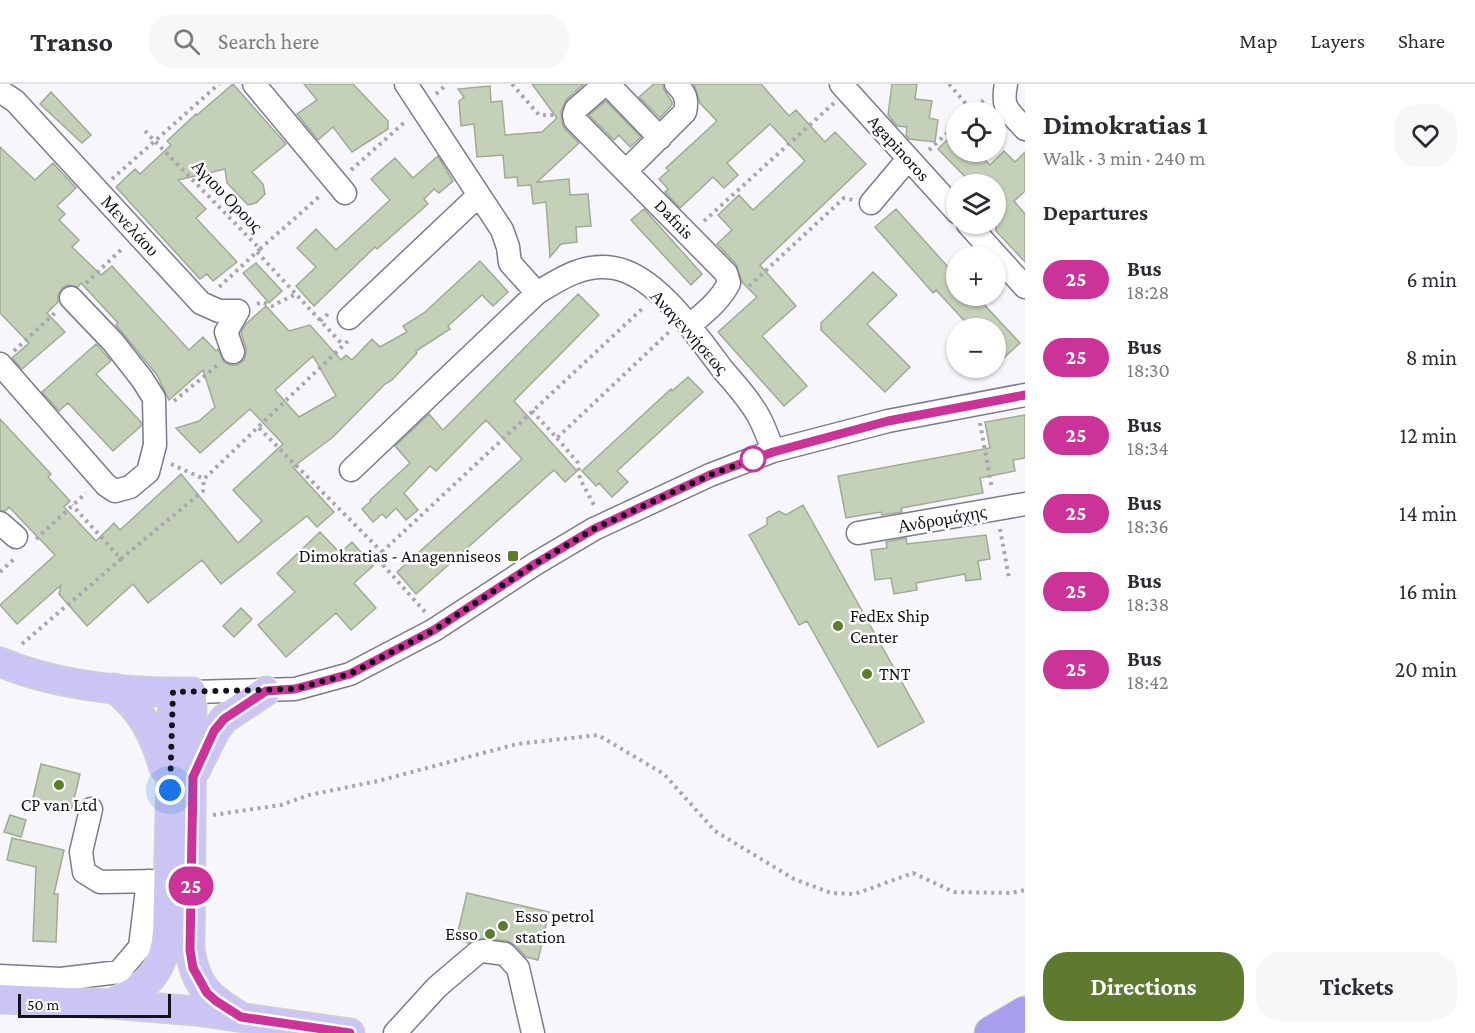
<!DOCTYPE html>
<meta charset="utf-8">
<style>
:root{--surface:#fff;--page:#f7f7f7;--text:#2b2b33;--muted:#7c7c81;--line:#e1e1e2;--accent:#5d7a2f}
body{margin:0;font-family:"Crimson Pro",serif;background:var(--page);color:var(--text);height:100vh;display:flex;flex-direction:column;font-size:22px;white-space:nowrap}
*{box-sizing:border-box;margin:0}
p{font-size:20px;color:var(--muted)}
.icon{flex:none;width:33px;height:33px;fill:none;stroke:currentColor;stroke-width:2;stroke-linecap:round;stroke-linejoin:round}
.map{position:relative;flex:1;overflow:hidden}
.side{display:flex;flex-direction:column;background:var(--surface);width:450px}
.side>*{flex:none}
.badge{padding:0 12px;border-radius:20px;font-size:21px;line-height:39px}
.tools{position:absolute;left:946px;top:18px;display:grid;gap:12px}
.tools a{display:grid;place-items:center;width:60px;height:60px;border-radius:50%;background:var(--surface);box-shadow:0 2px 4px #0004;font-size:30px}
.scale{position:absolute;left:18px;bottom:15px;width:153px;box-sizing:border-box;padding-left:6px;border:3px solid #13131b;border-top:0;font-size:16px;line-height:21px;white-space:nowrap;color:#13131b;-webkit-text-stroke:4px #fff;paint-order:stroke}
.you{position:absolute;width:30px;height:30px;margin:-15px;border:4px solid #fff;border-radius:50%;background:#1a73e8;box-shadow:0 0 0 9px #1a73e833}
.map>.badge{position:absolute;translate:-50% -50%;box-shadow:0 0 0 3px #fff}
h2{padding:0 18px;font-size:22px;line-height:54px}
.round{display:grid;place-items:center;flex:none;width:63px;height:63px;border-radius:24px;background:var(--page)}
.overview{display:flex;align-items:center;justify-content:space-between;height:102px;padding:0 18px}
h1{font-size:28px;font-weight:700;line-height:45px}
.cta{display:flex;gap:12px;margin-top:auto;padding:12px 18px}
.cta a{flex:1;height:69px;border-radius:24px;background:var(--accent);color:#fff;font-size:24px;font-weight:700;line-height:69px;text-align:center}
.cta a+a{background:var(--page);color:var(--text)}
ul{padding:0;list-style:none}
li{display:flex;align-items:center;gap:18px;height:78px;padding:0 18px}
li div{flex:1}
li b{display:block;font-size:22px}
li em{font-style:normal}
li .badge{min-width:66px;font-weight:700;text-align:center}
header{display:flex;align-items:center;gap:36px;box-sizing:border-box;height:84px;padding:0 30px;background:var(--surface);border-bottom:2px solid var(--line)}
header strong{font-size:28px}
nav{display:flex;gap:33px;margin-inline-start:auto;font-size:21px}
.search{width:420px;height:54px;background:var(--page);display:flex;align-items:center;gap:15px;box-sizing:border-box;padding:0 21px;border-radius:24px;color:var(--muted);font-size:22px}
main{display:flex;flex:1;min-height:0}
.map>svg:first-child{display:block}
.building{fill:#c5d0b9;stroke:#a0aa94;stroke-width:1.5;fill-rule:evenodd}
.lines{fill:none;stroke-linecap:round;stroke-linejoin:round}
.minor-casing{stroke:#7b7a90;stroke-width:25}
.major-casing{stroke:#d0d0d1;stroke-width:31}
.highway-casing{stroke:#d0d0d1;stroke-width:35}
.path{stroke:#a6a6ac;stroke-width:4;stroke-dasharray:3 4.5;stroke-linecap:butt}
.minor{stroke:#fff;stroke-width:22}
.major{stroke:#cac5f5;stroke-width:28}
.highway{stroke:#a79fee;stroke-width:33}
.line-casing{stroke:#fff;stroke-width:14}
.line{stroke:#c39;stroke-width:9}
.walk{stroke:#13131b;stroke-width:6;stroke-dasharray:0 10.8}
.stop-dot{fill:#fff;stroke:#c39;stroke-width:3}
.poi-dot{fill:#5d7a2f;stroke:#fff;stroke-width:2}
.labels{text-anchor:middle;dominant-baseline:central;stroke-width:5;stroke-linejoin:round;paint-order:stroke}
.street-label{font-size:18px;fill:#13131b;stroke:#fff}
.poi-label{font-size:18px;fill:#13131b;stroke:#fff;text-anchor:start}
</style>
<header>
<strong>Transo</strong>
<div class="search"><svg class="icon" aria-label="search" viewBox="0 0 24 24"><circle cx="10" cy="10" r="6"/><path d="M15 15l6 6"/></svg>Search here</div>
<nav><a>Map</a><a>Layers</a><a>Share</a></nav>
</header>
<main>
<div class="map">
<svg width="1025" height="949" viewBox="0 0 1025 949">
<rect width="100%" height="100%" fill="#f6f6fb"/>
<!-- building -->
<path class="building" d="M233 0 286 60 252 88 263 100 265 110 256 119 248 121 227 99 225 85 178 96 206 125 196 134 237 178 213 197 207 190 200 195 116 103 135 85 140 90 171 61 167 57 196 30 197 31Z
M304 0H353L388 37V45L352 68 333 43 318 56 297 30 317 16Z
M532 0H584L567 15 561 27 562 39 565 45 579 59 537 98 569 95 570 111 588 110 591 142 576 143 577 158 561 160 550 173 546 118 533 120 531 101 518 102 517 93 505 94 503 71 477 73 474 40 461 42 459 17 464 13 458 5 490 2 491 18 502 17 505 51 542 48 557 34Z
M654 0H663V4L672 18V21L660 34 639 13Z
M694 0H761L789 32 796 26 825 58 835 48 866 80 760 181 796 222 762 252 807 302 784 322 718 248 757 213 742 198 736 180 717 160 732 146 718 131 739 111 753 126 805 77 770 40 727 79 738 91 724 104 713 93 680 124 665 108 668 105 659 95 669 86 666 84 717 37 700 19Z
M892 0H917L915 15 932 17 929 34 938 36 935 58 909 55 906 51 907 43 897 42 888 31Z
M51 8 91 51 82 59 40 20Z
M606 17 641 53 630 63 619 51 614 56 589 31Z
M957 46V68H977L990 81 1004 67 1015 78 1025 68V107L1014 117 1025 130V178L996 147V100H972L938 65Z
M0 63 35 96 53 79 76 104 57 122 65 130 59 136 79 156 72 163 101 191 112 182 189 266 203 253 216 267 218 265 224 278 230 281H237L244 276 246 270V264L241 249 246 240 266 222 289 247 310 241 341 276 346 271 352 276 372 255 380 263 407 248 403 242 424 229 480 177 508 208 493 222 482 211 448 242 450 245 416 267 417 269 392 296 385 300 333 353 293 383 334 428 317 443 307 432 221 500 202 476 148 519 133 500 87 542 59 510 61 501 17 540 0 521 55 471 9 423 5 427 0 426V335L51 390 48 393 70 417 64 423 96 457 114 439 120 446 181 390 238 459 262 437 233 406 283 360 250 325 200 369 176 344 199 337 215 323 203 286 169 316 157 291 116 241 118 239 81 199 78 203 68 201 62 204 58 211V218L47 229 65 248 22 285 12 274 29 259 0 229ZM313 272 336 312 299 333 275 306Z
M438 72 453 97 439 109 434 105 424 115 428 120 377 165 375 163 314 222 296 202 316 183 297 164 316 145 336 166 390 116 371 95 395 74 413 94Z
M644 125 702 190 691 201 631 136Z
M896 125 957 193V212H976L1020 259 996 281V244H971L936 206 933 209 875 143Z
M256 179 282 207 269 219 243 189Z
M873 188 897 211 867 240 910 283 885 308 821 246V239Z
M578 210 599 231 514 317 577 387 565 398 554 386 416 510 397 488 522 375 486 336 436 387 430 382 404 409 418 426 406 436 396 424 386 434 382 430 373 438 362 425 371 417 370 416 410 379 395 362 429 330 443 346Z
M96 260 111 277 96 290 141 338V342L113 367 68 319 59 327 42 308Z
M688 293 703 308 617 387 628 398 612 413 599 399 596 402 582 387 671 305 672 307Z
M1025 331V374L1013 376 1015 387 980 394 983 409 901 424 902 428 882 431 881 428 846 434 838 392 990 364 985 338Z
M803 421 924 638 878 663 807 537 799 541 749 451 767 441V434L779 427 786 431Z
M320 448 340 469 352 458 373 482 354 499 376 524 351 546 336 529 286 573 258 541 295 508 277 489Z
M986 451 990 475 978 477 981 495 966 497 965 490 916 499 917 506 894 510 891 494 875 496 871 466 887 464 886 458 906 454 907 460Z
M241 524 252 535 234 553 223 542Z
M41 680 80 690 71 728 32 718Z
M10 731 26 736 21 753 4 748Z
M12 754 64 766 54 810H58L56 858 33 857 36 783 7 776Z
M467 809 549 828 538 876 526 873 515 861 507 857 485 854 468 859 456 856Z"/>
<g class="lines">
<!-- minor casing -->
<g class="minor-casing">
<path id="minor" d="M254 0 345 109
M406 0 502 146 508 163 510 179 537 209
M605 0 576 25 574 31 575 36 726 189 729 199C720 217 704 229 689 242
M608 0 660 54
M841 0 957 128
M1006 0C1001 25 1009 27 1025 45
M0 7 15 17 201 219 219 227H238
M627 86 685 28C688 15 685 9 676 0
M871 119 908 75
M968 140 1025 203
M349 234 479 111
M233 268 226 248 238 227
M0 280 106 401 115 407 130 403 148 388 155 361 154 314 142 295 113 258 71 214
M351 386 537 209C561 194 584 179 614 184 657 191 698 253 723 286 736 301 750 316 759 333 765 344 769 356 773 367
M0 439 16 453
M858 449 1025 420
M192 608 295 605 350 590 434 546 535 480 594 445 710 391 773 367 888 337 1025 311
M91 725 81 768 84 788 100 798 161 797
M0 892 61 895 119 888 140 863 148 797
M395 949 437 903 477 869 483 867 505 870 518 884 533 949"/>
</g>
<!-- major casing -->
<g class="major-casing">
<path id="major" d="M0 578C60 603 127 609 192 608L190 866C196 904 210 914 241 933
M114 604C142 626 154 650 164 684
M196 685 215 647 224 635 266 607
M0 915 111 920 196 927 350 949
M111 920C146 902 160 894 167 854L173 608"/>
</g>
<!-- highway casing -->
<g class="highway-casing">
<path id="highway" d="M991 949 1025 929"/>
</g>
<!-- path -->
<path class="path" d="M512 0 539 31H554
M949 0 972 27
M436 10 447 0
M970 28 985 15
M145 47 260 165 218 204
M929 66 957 40
M351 86 406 37
M112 95 219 0
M704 137 834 19
M260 165 320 112
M257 168 343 261
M86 199 124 163
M749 202 844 114 853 116
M257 220 262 218 272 222 294 211
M320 237 328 230
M14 267 57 227
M174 317 219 280
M532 327 557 354 669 248
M980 339 992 405
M259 344 382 468 383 481 426 529
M557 354 578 379 580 395 595 423
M171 380 204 395 350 255
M1000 445 1009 494
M36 455 86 409
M382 468 644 223
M121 475 203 407 204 395
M0 488 15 474
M22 560 121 475 72 421
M213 731 281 721 309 711 378 697 517 660 598 651 664 690 715 747 794 795 831 809 855 810 913 789 954 808 1011 809 1025 806"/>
<!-- minor -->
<use href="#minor" class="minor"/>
<!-- major -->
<use href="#major" class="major"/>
<!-- highway -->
<use href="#highway" class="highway"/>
</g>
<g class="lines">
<!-- line casing -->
<g class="line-casing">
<path id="line" d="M350 949 241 933 216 917 207 909 193 884 190 866 193 693 214 647 224 635 266 607 295 605 350 590 434 546 535 480 594 445 710 391 773 368 888 337 1025 311"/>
</g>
<!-- line -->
<use href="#line" class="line"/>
<!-- walk -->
<path class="walk" d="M170 706 173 608 295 605 350 590 434 546 535 480 594 445 710 391 753 375"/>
</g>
<!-- markers -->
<circle class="stop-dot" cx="753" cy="375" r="12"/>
<g class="poi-dot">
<rect x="507" y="466" width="12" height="12" rx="3"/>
<circle cx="838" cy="542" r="6"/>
<circle cx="867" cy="590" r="6"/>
<circle cx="59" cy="701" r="6"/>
<circle cx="503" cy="842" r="6"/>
<circle cx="490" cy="850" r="6"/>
</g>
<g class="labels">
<!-- street labels -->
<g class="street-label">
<text transform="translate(899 64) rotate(48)">Agapinoros</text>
<text transform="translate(227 112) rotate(46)">Αγιου Ορους</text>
<text transform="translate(674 135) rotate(46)">Dafnis</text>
<text transform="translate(130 142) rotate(47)">Μενελάου</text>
<text transform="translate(689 248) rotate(48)">Αναγεννήσεως</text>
<text transform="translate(942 435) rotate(-10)">Ανδρομάχης</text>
</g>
<!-- poi labels -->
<g class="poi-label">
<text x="501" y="472" text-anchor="end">Dimokratias - Anagenniseos</text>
<text x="850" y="532">FedEx Ship<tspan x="850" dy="21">Center</tspan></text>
<text x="879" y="590">TNT</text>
<text x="59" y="721" text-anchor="middle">CP van Ltd</text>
<text x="515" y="832">Esso petrol<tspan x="515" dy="21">station</tspan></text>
<text x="478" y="850" text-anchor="end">Esso</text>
</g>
</g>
</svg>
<div class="tools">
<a><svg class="icon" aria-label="locate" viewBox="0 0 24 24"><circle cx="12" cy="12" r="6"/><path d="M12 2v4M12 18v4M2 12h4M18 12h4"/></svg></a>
<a><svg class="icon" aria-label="layers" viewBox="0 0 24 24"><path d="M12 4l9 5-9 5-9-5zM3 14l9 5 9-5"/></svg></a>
<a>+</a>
<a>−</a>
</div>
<div class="scale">50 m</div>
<div class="you" style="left:170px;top:706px"></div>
<b class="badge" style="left:191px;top:802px;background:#c39;color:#fff">25</b>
</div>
<section class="side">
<div class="overview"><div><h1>Dimokratias 1</h1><p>Walk · 3 min · 240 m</p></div><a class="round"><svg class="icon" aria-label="heart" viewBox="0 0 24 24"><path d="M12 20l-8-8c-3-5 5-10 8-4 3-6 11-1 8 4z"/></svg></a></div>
<h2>Departures</h2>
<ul>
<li><span class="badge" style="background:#c39;color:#fff">25</span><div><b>Bus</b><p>18:28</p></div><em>6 min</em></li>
<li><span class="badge" style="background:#c39;color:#fff">25</span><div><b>Bus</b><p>18:30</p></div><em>8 min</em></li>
<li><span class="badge" style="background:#c39;color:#fff">25</span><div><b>Bus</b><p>18:34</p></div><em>12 min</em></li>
<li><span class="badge" style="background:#c39;color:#fff">25</span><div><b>Bus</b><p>18:36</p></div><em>14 min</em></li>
<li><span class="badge" style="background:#c39;color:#fff">25</span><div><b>Bus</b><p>18:38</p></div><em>16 min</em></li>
<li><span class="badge" style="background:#c39;color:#fff">25</span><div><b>Bus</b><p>18:42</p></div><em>20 min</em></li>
</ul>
<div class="cta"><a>Directions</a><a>Tickets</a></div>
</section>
</main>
